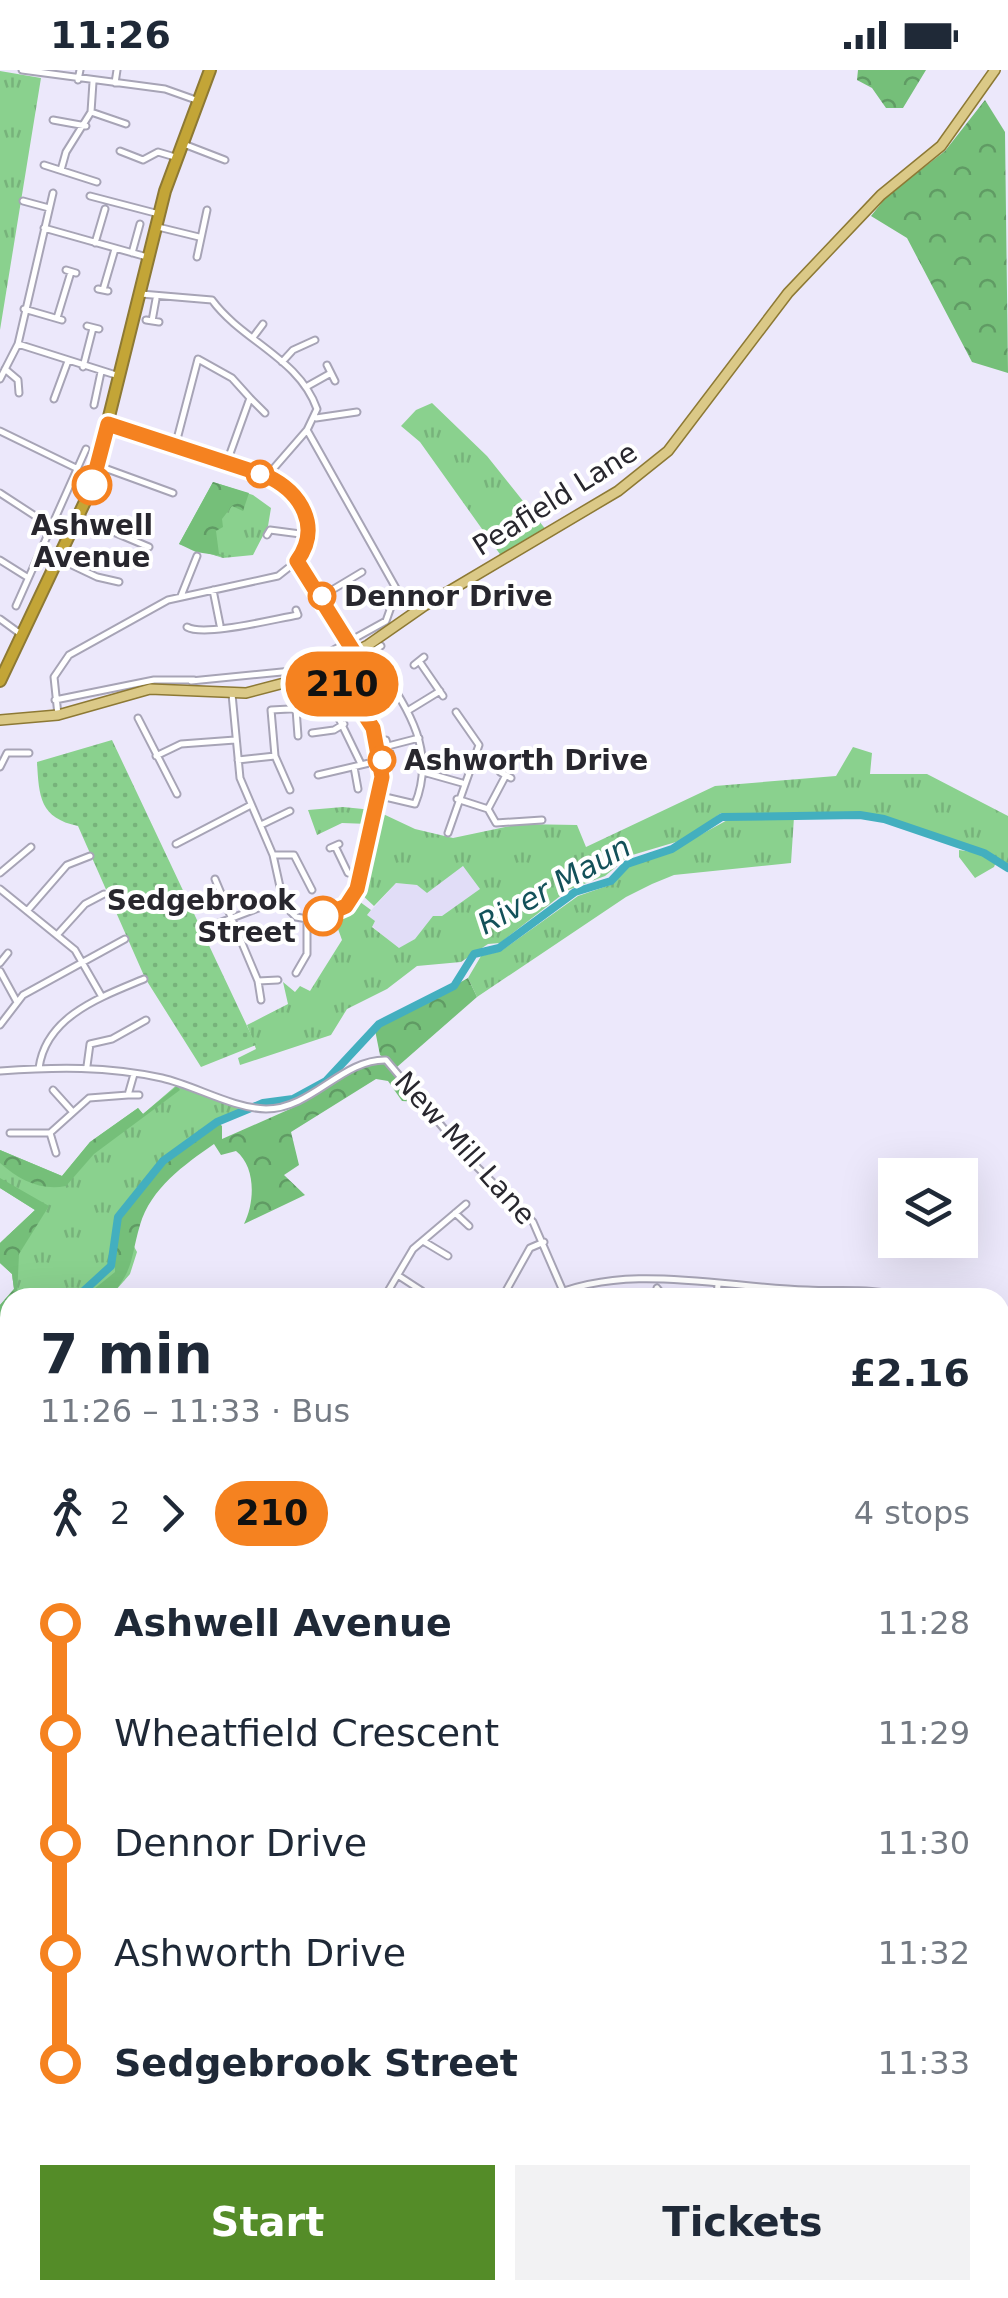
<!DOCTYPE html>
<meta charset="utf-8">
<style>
:root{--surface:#fff;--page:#f2f2f3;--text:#1f2937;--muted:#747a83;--accent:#548c28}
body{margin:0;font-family:"DejaVu Sans",sans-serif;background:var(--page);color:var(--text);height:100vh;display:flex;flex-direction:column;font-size:38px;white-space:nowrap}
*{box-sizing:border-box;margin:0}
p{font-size:32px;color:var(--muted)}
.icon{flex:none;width:55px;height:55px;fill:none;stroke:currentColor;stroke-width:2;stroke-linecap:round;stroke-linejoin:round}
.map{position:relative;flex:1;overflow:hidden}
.side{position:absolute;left:0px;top:1218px;width:1010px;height:1012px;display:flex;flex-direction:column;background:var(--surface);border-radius:30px 30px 0 0;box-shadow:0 10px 40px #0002}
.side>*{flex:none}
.badge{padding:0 20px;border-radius:32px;font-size:35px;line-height:65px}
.fabs{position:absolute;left:878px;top:1088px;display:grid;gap:20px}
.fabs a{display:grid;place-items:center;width:100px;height:100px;border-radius:0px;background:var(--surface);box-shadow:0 10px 40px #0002;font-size:50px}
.map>.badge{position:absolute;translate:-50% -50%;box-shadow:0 0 0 5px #fff}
.legs{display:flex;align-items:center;gap:15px;height:110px;padding:0 40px;font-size:32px}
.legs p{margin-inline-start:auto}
.head{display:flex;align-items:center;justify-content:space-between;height:170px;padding:0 40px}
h1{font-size:55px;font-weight:700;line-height:75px}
.button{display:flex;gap:20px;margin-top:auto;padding:20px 40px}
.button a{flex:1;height:115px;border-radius:0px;background:var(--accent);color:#fff;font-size:40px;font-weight:700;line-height:115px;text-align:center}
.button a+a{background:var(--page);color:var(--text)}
ul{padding:0 40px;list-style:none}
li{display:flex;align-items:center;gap:35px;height:110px;font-size:38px}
li i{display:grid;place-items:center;width:15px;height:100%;margin:0 12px;background:currentColor}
li i::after{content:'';width:25px;height:25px;margin:-12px;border:8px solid;border-radius:50%;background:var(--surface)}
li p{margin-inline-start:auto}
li:first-child i{background:linear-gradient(#0000 50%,currentColor 0)}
li:last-child i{background:linear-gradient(currentColor 50%,#0000 0)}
.status{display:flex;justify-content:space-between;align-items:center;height:70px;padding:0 50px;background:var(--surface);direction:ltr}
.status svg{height:28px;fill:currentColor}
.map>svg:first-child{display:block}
.built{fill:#e1ddf7}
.industrial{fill:url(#industrial-furrows)}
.grass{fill:url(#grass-tufts)}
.forest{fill:url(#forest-crowns)}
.garden{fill:url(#garden-dots)}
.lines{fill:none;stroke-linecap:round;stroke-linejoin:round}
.river{stroke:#43afbf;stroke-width:8}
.minor-casing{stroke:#a7a4b6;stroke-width:9}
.major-casing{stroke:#8d7934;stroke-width:12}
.highway-casing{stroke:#8d7934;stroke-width:14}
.minor{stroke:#fff;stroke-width:5}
.major{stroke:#dbc987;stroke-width:9}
.highway{stroke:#c3a537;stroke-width:10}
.line-1-casing{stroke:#fff;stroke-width:22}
.line-1{stroke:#f58220;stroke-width:15}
.stop-1-dot{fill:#fff;stroke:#f58220;stroke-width:5}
.labels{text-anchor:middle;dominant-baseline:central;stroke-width:8;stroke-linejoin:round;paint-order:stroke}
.street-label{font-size:28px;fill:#28272e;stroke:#fff}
.stop-label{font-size:28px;font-weight:bold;fill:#28272e;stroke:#fff;text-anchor:start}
.water-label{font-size:30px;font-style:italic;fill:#13515a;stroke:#fff}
</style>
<div class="status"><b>11:26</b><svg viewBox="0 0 49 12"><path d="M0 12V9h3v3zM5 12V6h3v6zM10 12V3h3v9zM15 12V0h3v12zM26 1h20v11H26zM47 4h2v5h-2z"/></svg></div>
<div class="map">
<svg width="1008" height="2228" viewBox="0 0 1008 2228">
<defs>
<pattern id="industrial-furrows" width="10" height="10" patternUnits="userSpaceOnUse" patternTransform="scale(2.5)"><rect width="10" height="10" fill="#e1ddf7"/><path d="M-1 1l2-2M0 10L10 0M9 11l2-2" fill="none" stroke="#c1bed4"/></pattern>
<pattern id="grass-tufts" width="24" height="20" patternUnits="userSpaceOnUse" patternTransform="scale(2.5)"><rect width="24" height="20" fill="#8ad18e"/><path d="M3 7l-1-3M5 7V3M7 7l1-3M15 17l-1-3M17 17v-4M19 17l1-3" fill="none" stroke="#77b37b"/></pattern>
<pattern id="forest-crowns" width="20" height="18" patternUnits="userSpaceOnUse" patternTransform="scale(2.5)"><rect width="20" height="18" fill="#75bf79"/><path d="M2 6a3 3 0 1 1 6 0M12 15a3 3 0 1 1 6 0" fill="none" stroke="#609b64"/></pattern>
<pattern id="garden-dots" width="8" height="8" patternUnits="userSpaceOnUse" patternTransform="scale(2.5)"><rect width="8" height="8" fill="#8ad18e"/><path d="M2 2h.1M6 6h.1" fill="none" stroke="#77b37b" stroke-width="1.8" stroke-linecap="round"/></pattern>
</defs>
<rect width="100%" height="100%" fill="#ece8fb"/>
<!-- built -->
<path class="built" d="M464 796 481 819 415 869 399 879 372 856 367 845 396 813 417 815Z"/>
<!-- industrial -->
<path class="industrial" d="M1008 1948V2165L1000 2161V1951Z"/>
<!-- grass -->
<path class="grass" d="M0 1 41 8 0 260Z
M432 333 487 386 547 461 502 487 420 372 401 356 416 340Z
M213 412 253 425 271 438 268 456 253 485 223 488 179 474Z
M853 677 872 683 870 704H927L1008 746V794L987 785 996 792 994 797 975 808 959 787V780L986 784 880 745 721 743 686 769 629 786 605 806 568 820 500 873 488 874 461 892 417 896 387 919 347 939 331 965 240 995 238 988 256 979 247 955 288 934 283 912 295 922 300 916 310 921 342 870 333 845 356 829 371 840 367 845 375 851 372 857 399 878 415 869 433 846H442L480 819 463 796 427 823 417 815 396 813 374 836 361 824 381 743 415 759 453 768 520 754 577 755 586 777 715 716 836 706Z
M343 737 373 740 369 754 342 753 317 765 308 740Z
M794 747 791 793 674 805 652 814 626 827 477 927 468 908 481 886 501 881 578 826 610 815 629 794 671 781 731 748Z
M179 1013 247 1037 220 1047 162 1090 121 1140 120 1151 137 1182 130 1204 110 1227 10 1228V1408L0 1413V1235L14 1219 12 1204 0 1193V1173L35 1140 0 1118V1080L62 1106 90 1072 138 1038 143 1044Z
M0 1577 10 1610V1998L0 2013Z
M1008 1652V1807L1000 1811V1656Z
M0 2168 10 2169V2220H79L85 2228H0Z"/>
<!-- forest -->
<path class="forest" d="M858 0H926L903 38H886L872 18 857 10Z
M985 30 1005 62 1008 303 972 292 907 168 871 146 887 126 945 81Z
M213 412 249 423 243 441 232 436 222 449 223 457 216 461 219 484 229 487 196 482 179 474Z
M468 908 477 927 397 997 380 985 375 960Z
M383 991 420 1032 402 1031 388 1011 376 1009 291 1062 299 1095 284 1105 305 1125 244 1154C255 1132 256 1097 236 1081L221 1085 214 1074C184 1095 151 1118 140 1155 130 1189 135 1198 110 1227L83 1228 115 1202C115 1185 113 1153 123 1139 147 1103 183 1076 217 1051L222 1056V1069L290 1039 368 993Z
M177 1016 180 1020 94 1084 66 1116C41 1121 19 1110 0 1093V1080L62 1106 90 1072 138 1038 143 1044Z
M0 1108 49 1136 19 1184 17 1227 10 1228V1238L0 1250V1235L14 1219 12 1204 0 1193V1173L35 1140 0 1118Z
M0 1640 10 1647V1700L0 1716C6 1751 24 1802 0 1834Z
M395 2220H628L627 2228H397Z"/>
<!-- garden -->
<path class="garden" d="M112 670 256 975 201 997 145 908 78 756C40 748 39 727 37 692Z"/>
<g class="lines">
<!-- river -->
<path class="river" d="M76 1228 111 1196 118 1147 163 1091 217 1052 263 1033 293 1029 326 1011 379 954 454 916 474 884 499 878 575 822 611 811 627 794 672 779 722 747 860 745 884 749 984 783 1008 798
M0 1328 10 1313"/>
<!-- minor casing -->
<g class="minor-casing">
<path id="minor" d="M22 0 165 19 196 30
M78 10 80 0
M115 13 117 0
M91 42 126 54
M53 50 86 56
M181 73 225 90
M120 81 143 90 158 82 175 87
M44 95 97 112
M61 100 66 82 91 42 93 12
M90 126 159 144
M23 131 49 138
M158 157 199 167
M44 158 147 187
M95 173 105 139
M132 183 140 154
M197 187 207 140
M66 200 76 203
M98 219 108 221
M103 220 115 179
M141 224 212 230C242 271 299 288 317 339L307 360
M24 239 62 250
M57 248 71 202
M146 250 159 252
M152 251 156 229
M87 256 99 259
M254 266 263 254
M18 274 119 306
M282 292 293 280 315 270
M327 295 335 311
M83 297 93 258
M5 299 18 310 19 323
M0 309 18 274 53 123
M306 317 331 303
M250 328 265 343
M54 329 68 291
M94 335 101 302
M316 348 357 342
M0 361 78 399
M176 373 198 289 232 308 250 328 227 392
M99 396 173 423
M267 406 307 360 397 520 386 551 301 598
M0 423 52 457
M78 447 149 477
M267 465 270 460 308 465
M57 488 97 507 119 512
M0 490 27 507
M297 491 348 573
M213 520 220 555
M181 526 197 486
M322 526 362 502
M16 536 86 379
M0 549 22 565
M187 557C204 567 274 549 298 545L296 540
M371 583C401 630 439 675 415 734L381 726
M365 586 381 576
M419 591 443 626
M414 595 424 587
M191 611 292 601 305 607
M232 624 240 708 273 785 284 835 296 847 313 850 345 836 357 819 382 717V690L373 658 333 595
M328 626 361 694
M55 630 154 610H194
M358 635 389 612
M296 639 298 666
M409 640 440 621
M58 645 54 607 69 585 168 530 278 506 297 491 307 473 306 441 280 412 108 353
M138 648 177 724
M312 663 334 660 344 654
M386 670 390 683
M388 676 419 668
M156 686 181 674 235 670
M275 686 290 720
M238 690 275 686 271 640 308 638
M0 697 7 683H29
M354 697 358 719
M423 702 462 713
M500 702 511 708
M318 705 382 690
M457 729 488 739 496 753 542 750
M488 739 506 705
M261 755 290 741
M448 763 479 675 456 642
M176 774 249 736
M335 776 348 803 360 806
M330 778 339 774
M273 785H294L312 820
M0 803 31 777
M215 809 258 911 261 930
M0 819 75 880 102 927
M27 841 67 795 90 786
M219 853 282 829
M57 865 85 834 104 824
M0 893 8 883
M0 901 17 932
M296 903 307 884V850
M258 911 278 910
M0 955 23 925 125 869
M87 996 90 974 112 969 146 950
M39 998C46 946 101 927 144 909
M0 1001C56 997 107 996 162 1008 196 1016 232 1038 266 1039 312 1039 342 989 386 990L473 1093 533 1152 563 1221
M134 1004 128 1025H139
M53 1020 71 1040
M10 1063H50L89 1028 128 1025
M50 1063 56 1083
M455 1143 469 1156
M423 1171 448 1186
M399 1206 422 1221 423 1228
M657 1218 665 1228
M593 1227 597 1223
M384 1228 413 1179 466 1134
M502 1228 530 1178 544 1172
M547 1228C626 1191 724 1218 807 1220 842 1222 872 1217 907 1228
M717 1228 718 1214
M1000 1277 1008 1280
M1000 1303 1008 1305
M1000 1335 1008 1337
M1000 1381 1008 1382
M1000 1424 1008 1414
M1000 1449 1008 1445
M0 1478 10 1485
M1003 1479 1004 1506
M0 1506 10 1486
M0 1520 6 1538
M1000 1527 1008 1523
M7 1597H10
M1000 1881 1008 1878
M1000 1924 1008 1921
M1000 2092 1008 2090
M0 2097 10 2099
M5 2098 10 2118
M1000 2139H1008
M101 2220 105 2225 135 2222
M778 2220 779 2228
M821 2220 823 2228
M892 2220 894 2228
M136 2226V2222L214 2221 227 2226
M247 2228 246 2224 290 2220
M333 2228 334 2220
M742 2228 744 2220"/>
</g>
<!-- major casing -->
<g class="major-casing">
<path id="major" d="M0 650 58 645 150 619 246 623 307 607 368 575 424 536 618 421 668 381 788 223 881 125 941 76 995 0
M0 1416 10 1419
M1000 1597 1008 1593
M0 2018 10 2014
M0 2028 10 2023
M882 2220 884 2228
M227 2228 232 2220"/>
</g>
<!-- highway casing -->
<g class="highway-casing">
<path id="highway" d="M0 611 91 419 165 121 210 0"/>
</g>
<!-- minor -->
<use href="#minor" class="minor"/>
<!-- major -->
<use href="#major" class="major"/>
<!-- highway -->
<use href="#highway" class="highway"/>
</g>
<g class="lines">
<!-- line-1 casing -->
<g class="line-1-casing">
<path id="line-1" d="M92 415 108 354 267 406C301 422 322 457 297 491L354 582 332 594 373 658 382 707 357 819 346 836 323 846"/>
</g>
<!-- line-1 -->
<use href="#line-1" class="line-1"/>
</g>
<!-- markers -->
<g class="stop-1-dot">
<circle cx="260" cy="404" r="12"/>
<circle cx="92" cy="415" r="18"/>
<circle cx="322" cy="526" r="12"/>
<circle cx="382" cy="690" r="12"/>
<circle cx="323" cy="846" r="18"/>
</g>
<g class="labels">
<!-- street labels -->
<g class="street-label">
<text transform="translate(555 429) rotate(-32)">Peafield Lane</text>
<text transform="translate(465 1078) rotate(48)">New Mill Lane</text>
</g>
<!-- stop labels -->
<g class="stop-label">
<text x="92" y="455" text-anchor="middle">Ashwell<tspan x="92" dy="32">Avenue</tspan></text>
<text x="344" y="526">Dennor Drive</text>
<text x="404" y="690">Ashworth Drive</text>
<text x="296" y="830" text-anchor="end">Sedgebrook<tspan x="296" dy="32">Street</tspan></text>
</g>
<!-- water labels -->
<g class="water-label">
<text transform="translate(554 815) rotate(-29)">River Maun</text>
</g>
</g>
</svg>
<div class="fabs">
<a><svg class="icon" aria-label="layers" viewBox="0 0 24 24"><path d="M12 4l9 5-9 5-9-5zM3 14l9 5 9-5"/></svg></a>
</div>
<b class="badge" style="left:342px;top:614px;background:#f58220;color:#111">210</b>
<section class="side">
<div class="head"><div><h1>7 min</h1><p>11:26 – 11:33 · Bus</p></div><b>£2.16</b></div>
<div class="legs"><svg class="icon" aria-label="walk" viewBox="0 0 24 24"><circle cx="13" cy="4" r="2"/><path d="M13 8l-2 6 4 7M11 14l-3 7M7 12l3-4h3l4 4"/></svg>2<svg class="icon" aria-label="forward" viewBox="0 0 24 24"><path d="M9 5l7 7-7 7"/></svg><b class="badge" style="background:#f58220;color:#111">210</b><p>4 stops</p></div>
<ul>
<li><i style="color:#f58220"></i><b>Ashwell Avenue</b><p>11:28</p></li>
<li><i style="color:#f58220"></i><span>Wheatfield Crescent</span><p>11:29</p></li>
<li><i style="color:#f58220"></i><span>Dennor Drive</span><p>11:30</p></li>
<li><i style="color:#f58220"></i><span>Ashworth Drive</span><p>11:32</p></li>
<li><i style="color:#f58220"></i><b>Sedgebrook Street</b><p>11:33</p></li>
</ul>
<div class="button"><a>Start</a><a>Tickets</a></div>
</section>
</div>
